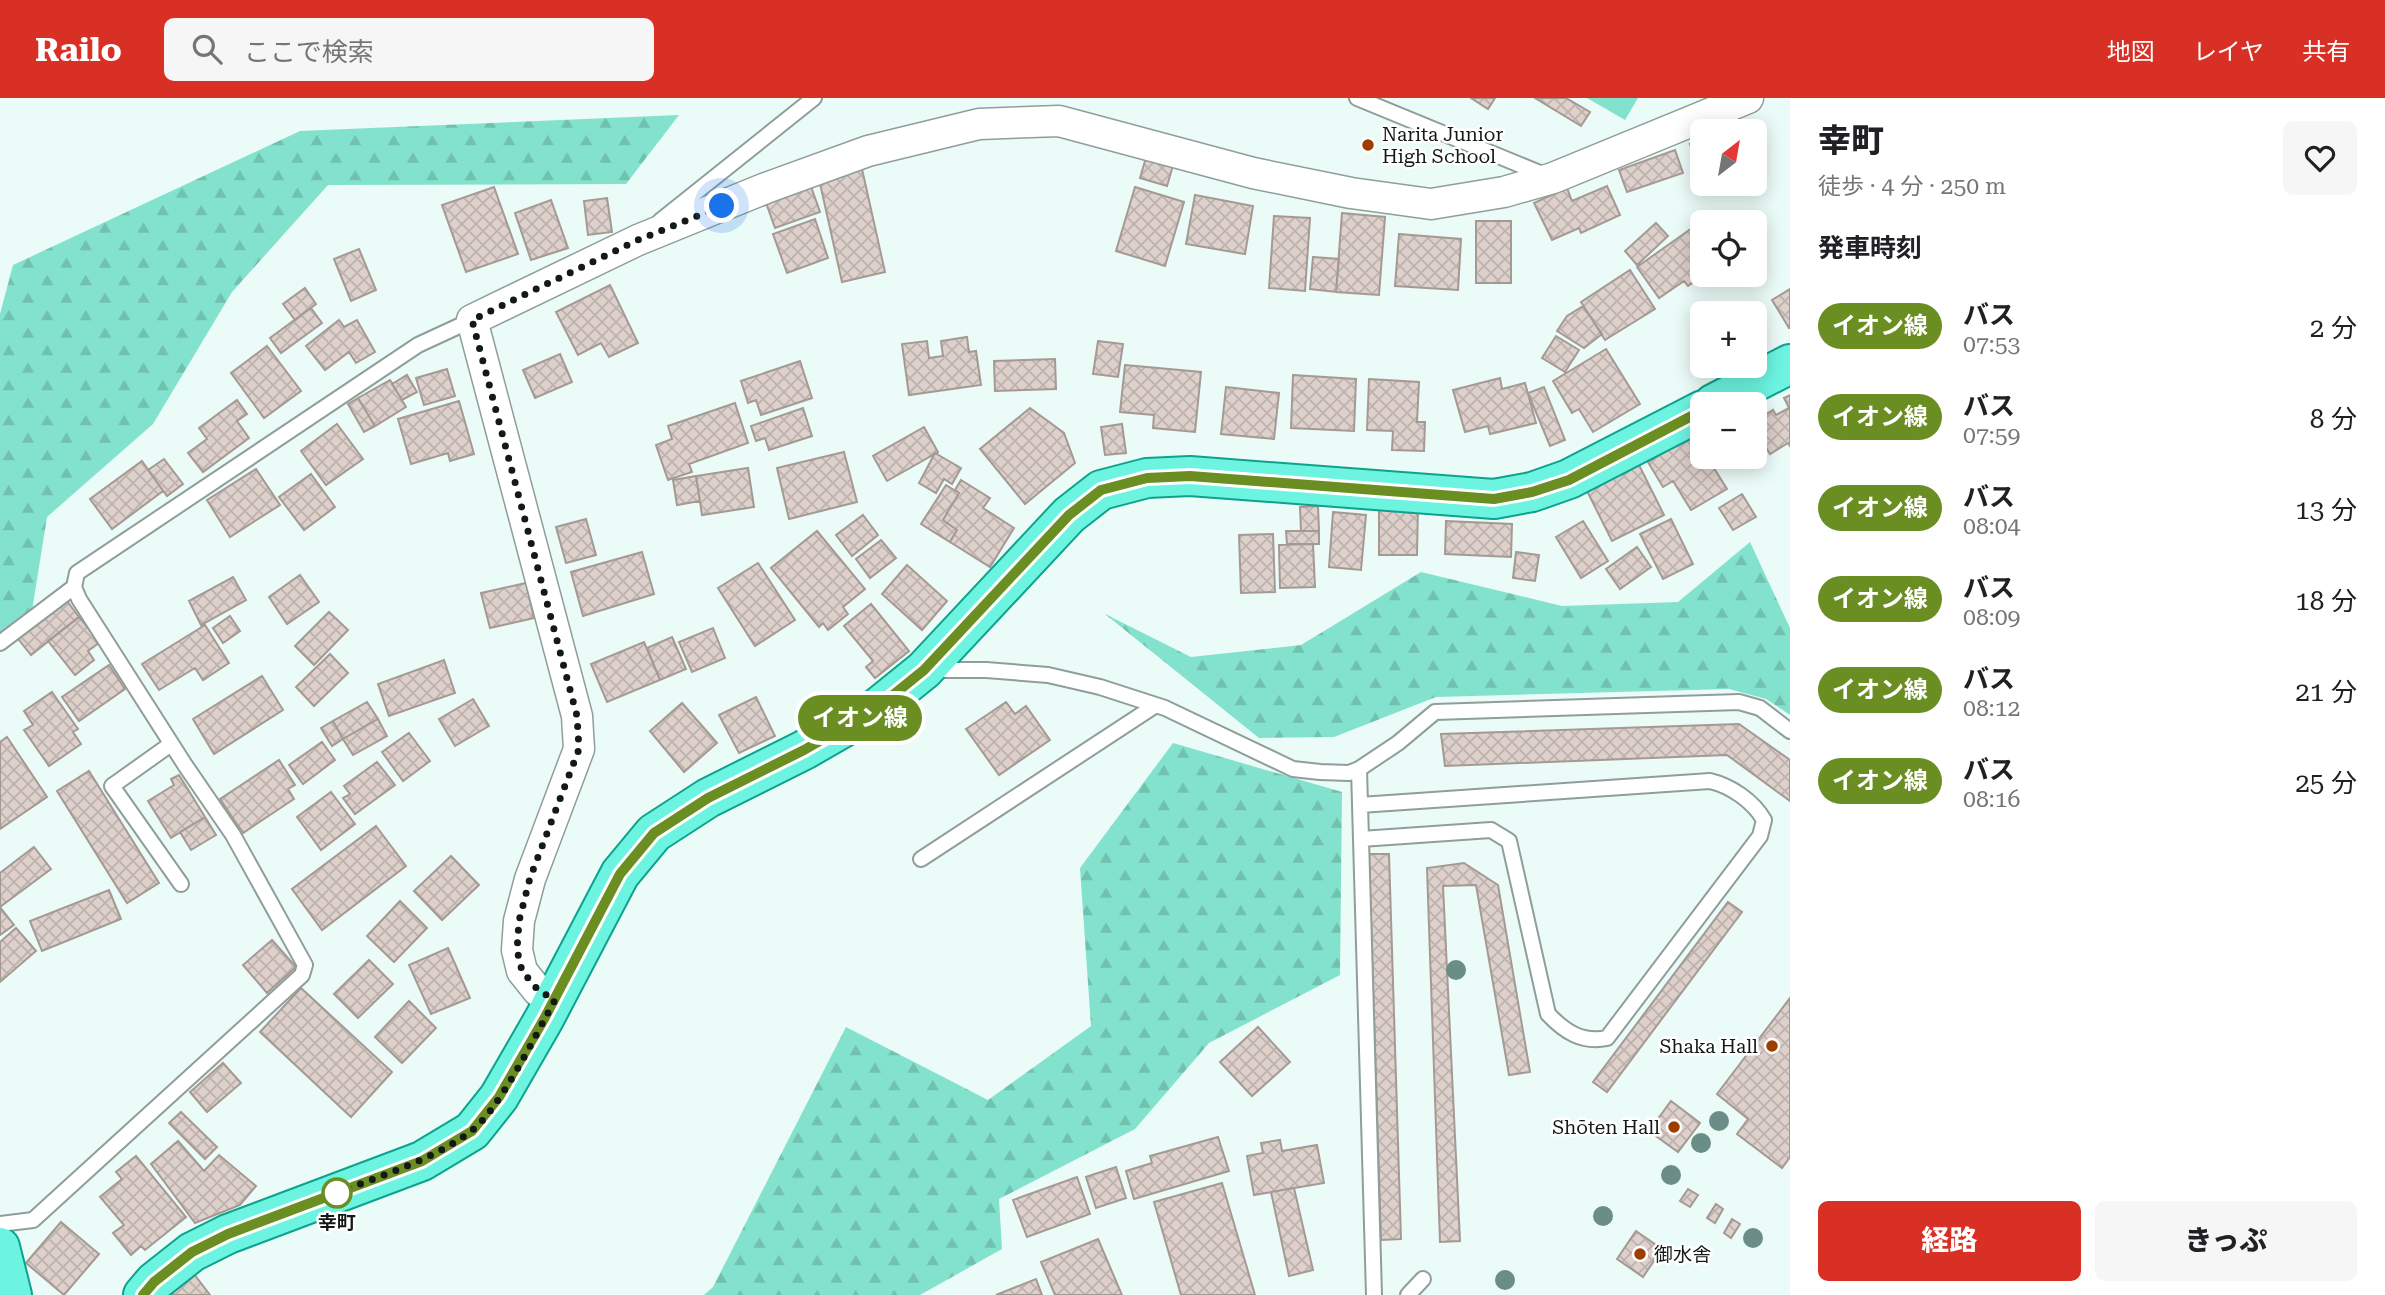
<!DOCTYPE html>
<html lang="ja">
<meta charset="utf-8">
<style>
:root{--surface:#fff;--page:#f6f6f6;--text:#202124;--muted:#757577;--accent:#d93025}
body{margin:0;font-family:"Roboto Serif","Noto Sans JP",serif;background:var(--page);color:var(--text);height:100vh;display:flex;flex-direction:column;font-size:26px;white-space:nowrap}
*{box-sizing:border-box;margin:0}
p{font-size:23px;color:var(--muted)}
.icon{flex:none;width:38px;height:38px;fill:none;stroke:currentColor;stroke-width:2;stroke-linecap:round;stroke-linejoin:round}
.map{position:relative;flex:1;overflow:hidden}
.details{display:flex;flex-direction:column;background:var(--surface);width:595px}
.details>*{flex:none}
.badge{padding:0 14px;border-radius:23px;font-size:24px;line-height:46px}
.needle{width:46px;rotate:31deg}
.buttons{position:absolute;left:1690px;top:21px;display:grid;gap:14px}
.buttons a{display:grid;place-items:center;width:77px;height:77px;border-radius:10px;background:var(--surface);box-shadow:0 4px 18px #0003;font-size:35px}
.you{position:absolute;width:35px;height:35px;margin:-18px;border:5px solid #fff;border-radius:50%;background:#1a73e8;box-shadow:0 0 0 10px #1a73e833}
.map>.badge{position:absolute;translate:-50% -50%;box-shadow:0 0 0 4px #fff}
h2{padding:0 28px;font-size:26px;line-height:63px}
.round{display:grid;place-items:center;flex:none;width:74px;height:74px;border-radius:10px;background:var(--page)}
.headline{display:flex;align-items:center;justify-content:space-between;height:119px;padding:0 28px}
h1{font-size:33px;font-weight:800;line-height:52px}
.primary-button{display:flex;gap:14px;margin-top:auto;padding:14px 28px}
.primary-button a{flex:1;height:80px;border-radius:10px;background:var(--accent);color:#fff;font-size:28px;font-weight:800;line-height:80px;text-align:center}
.primary-button a+a{background:var(--page);color:var(--text)}
ul{padding:0;list-style:none}
li{display:flex;align-items:center;gap:21px;height:91px;padding:0 28px}
li div{flex:1}
li b{display:block;font-size:26px}
li em{font-style:normal}
li .badge{min-width:77px;font-weight:700;text-align:center}
header{display:flex;align-items:center;gap:42px;box-sizing:border-box;height:98px;padding:0 35px;background:var(--accent);color:#fff}
header strong{font-size:33px}
nav{display:flex;gap:38px;margin-inline-start:auto;font-size:24px}
.search{width:490px;height:63px;background:var(--page);display:flex;align-items:center;gap:18px;box-sizing:border-box;padding:0 24px;border-radius:10px;color:var(--muted);font-size:26px}
main{display:flex;flex:1;min-height:0}
.map>svg:first-child{display:block}
.forest{fill:url(#forest-firs)}
.green{fill:#83e2cd}
.building{fill:url(#building-cross-hatch);stroke:#a59993;stroke-width:2}
.lines{fill:none;stroke-linecap:round;stroke-linejoin:round}
.service-casing{stroke:#909e9a;stroke-width:18}
.minor-casing{stroke:#909e9a;stroke-width:33}
.primary-casing{stroke:#0da28d;stroke-width:42}
.service{stroke:#fff;stroke-width:14}
.minor{stroke:#fff;stroke-width:30}
.primary{stroke:#6cf4e1;stroke-width:38}
.tree{fill:#6a8e87}
.line-casing{stroke:#fff;stroke-width:16}
.line{stroke:#6b8e23;stroke-width:10}
.walk{stroke:#131917;stroke-width:7;stroke-dasharray:0 12.6}
.poi-dot{fill:#9f3c00;stroke:#fff;stroke-width:2.5}
.stop-dot{fill:#fff;stroke:#6b8e23;stroke-width:3.5}
.labels{text-anchor:middle;dominant-baseline:central;stroke-width:5;stroke-linejoin:round;paint-order:stroke}
.poi-label{font-size:19px;fill:#131917;stroke:#fff;text-anchor:start}
.stop-label{font-size:19px;font-weight:bold;fill:#131917;stroke:#fff}
</style>
<header>
<strong>Railo</strong>
<div class="search"><svg class="icon" aria-label="search" viewBox="0 0 24 24"><circle cx="10" cy="10" r="6"/><path d="M15 15l6 6"/></svg>ここで検索</div>
<nav><a>地図</a><a>レイヤ</a><a>共有</a></nav>
</header>
<main>
<div class="map">
<svg width="1790" height="1197" viewBox="0 0 1790 1197">
<defs>
<pattern id="forest-firs" width="22" height="20" patternUnits="userSpaceOnUse" patternTransform="scale(1.75)"><rect width="22" height="20" fill="#83e2cd"/><path d="M5 1l3.5 6h-7zM16 11l3.5 6h-7z" fill="#70c1af"/></pattern>
<pattern id="building-cross-hatch" width="8" height="8" patternUnits="userSpaceOnUse" patternTransform="scale(1.75)"><rect width="8" height="8" fill="#ded0cb"/><path d="M0 0l8 8M0 8l8-8" fill="none" stroke="#beb2ae"/></pattern>
</defs>
<rect width="100%" height="100%" fill="#ebfbf7"/>
<!-- forest -->
<path class="forest" d="M679 17 626 86 328 87 232 194 153 326 47 419 31 519 0 552V216L13 167 300 33Z
M1750 444 1790 530V617L1766 601 1729 591 1436 599 1334 639 1259 640 1105 516 1191 559 1301 547 1421 474 1562 508 1678 504Z
M1173 645 1342 694 1340 877 1209 945 1135 1031 999 1101 1002 1151 920 1197H704L713 1189 846 929 988 1002 1091 928 1080 770Z"/>
<!-- green -->
<path class="green" d="M1587 0H1638L1625 22Z"/>
<!-- building -->
<path class="building" d="M1471 0H1495L1488 11Z
M1535 0H1566L1590 14 1581 28Z
M1703 42V81L1690 46Z
M1755 44 1765 71 1755 75Z
M1675 52 1683 75 1627 94 1619 72Z
M1147 56 1174 64 1167 88 1140 80Z
M862 71 885 174 842 184 819 81Z
M809 83 820 114 775 130 764 99Z
M1607 88 1620 117 1581 135 1579 130 1552 142 1534 105 1567 90 1572 103Z
M494 89 518 156 466 174 442 107Z
M1135 89 1184 104 1165 168 1116 153Z
M1195 97 1253 108 1245 156 1186 146Z
M607 100 612 134 588 137 584 103Z
M551 102 568 150 531 162 515 115Z
M1342 115 1385 119 1379 197 1336 194Z
M1274 118 1310 120 1305 193 1269 190Z
M815 121 828 160 787 175 773 136Z
M1476 123H1511V185H1476Z
M1656 125 1668 138 1637 167 1625 153Z
M1692 130 1703 144 1704 177 1688 188 1684 183 1659 200 1637 169Z
M1399 136 1461 141 1458 192 1395 188Z
M359 151 376 192 351 203 334 161Z
M1313 159 1339 161 1336 194 1310 191Z
M1630 172 1655 211 1605 242 1581 204Z
M610 187 638 245 609 259 601 245 578 257 556 214Z
M305 190 316 206 295 222 283 206Z
M1790 191V230H1789L1772 202Z
M1583 208 1602 236 1584 250 1557 233 1567 218Z
M311 210 322 225 281 255 270 240Z
M339 222 344 229 357 222 375 254 356 265 349 254 325 272 306 248Z
M1556 238 1579 252 1565 274 1542 260Z
M967 239 969 254 976 253 981 287 909 297 902 246 927 243 929 260 943 258 941 243Z
M1755 239 1767 257 1755 265Z
M1098 243 1123 246 1118 279 1093 276Z
M267 248 301 293 264 320 231 275Z
M1606 251 1640 306 1593 334 1579 311 1572 315 1553 283Z
M560 256 572 284 535 300 523 272Z
M1055 261 1056 291 995 293 994 263Z
M800 263 812 300 761 317 756 302 748 305 741 283Z
M1125 267 1201 274 1195 334 1153 330 1154 317 1120 314Z
M447 271 455 298 424 307 416 280Z
M407 277 417 294 402 302 392 286Z
M1293 277 1356 281 1354 333 1291 330Z
M1500 280 1502 291 1525 285 1536 325 1490 336 1488 328 1465 334 1453 292Z
M1369 281 1419 284 1417 324H1425L1424 353 1392 352 1393 333 1367 332Z
M390 282 406 309 375 328 358 300Z
M1226 289 1279 295 1274 341 1221 336Z
M1544 289 1565 342 1550 348 1528 295Z
M1790 297V348L1788 345 1770 356 1755 331V323L1773 312 1776 317 1789 310 1784 300Z
M358 300 375 328 364 334 348 306Z
M237 302 247 316 237 323 249 340 203 374 188 355 207 341 199 330Z
M459 303 474 356 450 363 448 355 411 366 398 321Z
M735 305 748 345 689 366 692 374 668 382 656 347 672 341 668 328Z
M803 310 812 338 769 352 765 340 756 343 751 328Z
M1030 310 1064 335 1075 365 1025 406 980 351Z
M337 326 363 361 326 387 301 353Z
M1122 326 1126 355 1105 357 1101 329Z
M924 329 938 354 887 383 873 358Z
M1694 336 1703 351V359H1707L1727 391 1691 412 1673 383 1663 389 1648 364Z
M844 354 857 404 789 421 777 370Z
M935 355 961 370 952 386 944 381 936 395 919 385Z
M164 361 183 386 167 398 148 372Z
M142 363 163 393 112 431 90 401Z
M1639 367 1664 417 1612 443 1587 393Z
M748 370 754 409 702 417 696 378Z
M256 371 280 407 230 439 207 402Z
M311 376 335 409 304 432 279 399Z
M696 378 700 403 677 407 673 382Z
M961 382 990 400 983 410 1014 430 990 469 950 444 957 432 943 422 959 395 955 392Z
M946 387 959 395 943 422 957 432 950 444 921 426Z
M1742 396 1756 419 1733 432 1719 410Z
M1318 408 1319 433H1301L1300 409Z
M1379 408H1418L1417 457H1379Z
M1333 414 1366 417 1361 472 1329 469Z
M863 417 878 437 852 458 836 437Z
M586 421 596 457 566 465 556 429Z
M1671 421 1693 466 1663 481 1640 436Z
M1446 423 1512 426 1511 459 1445 456Z
M1583 423 1608 463 1581 480 1556 439Z
M817 433 865 491 843 509 848 516 828 532 823 525 819 529 771 470Z
M1286 433H1319V446H1287Z
M1273 436 1275 494 1241 495 1239 437Z
M881 442 896 460 870 480 856 461Z
M1313 446 1315 489 1280 490 1279 447Z
M1637 449 1651 469 1620 491 1606 471Z
M642 454 654 496 583 518 571 474Z
M1516 454 1539 457 1535 483 1513 480Z
M758 465 795 522 755 548 718 490Z
M907 467 947 503 922 532 882 496Z
M300 477 319 504 287 526 269 499Z
M233 479 246 502 201 527 189 503Z
M526 485 534 520 490 530 481 495Z
M64 499 79 519 31 557 15 537Z
M871 506 909 553 875 580 866 569 873 563 844 528Z
M329 514 348 532 314 567 295 548Z
M230 518 240 533 223 545 213 530Z
M79 519 100 544 88 553 94 562 75 577 48 543Z
M205 527 229 565 203 582 195 570 159 592 142 566Z
M713 530 725 560 692 574 679 544Z
M672 539 686 571 660 582 647 550Z
M644 544 660 582 607 604 591 566Z
M330 556 348 575 314 608 296 589Z
M444 562 455 595 389 618 378 586Z
M109 567 125 591 79 623 62 599Z
M262 578 283 612 214 656 193 621Z
M52 594 78 631 73 634 81 646 49 668 24 632 33 627 24 613Z
M756 599 775 638 739 655 719 617Z
M473 601 489 628 455 648 439 621Z
M367 604 378 621 343 641 333 623Z
M1006 604 1015 616 1026 608 1050 642 999 677 966 631Z
M682 605 717 645 684 674 650 633Z
M378 621 387 638 353 657 343 641Z
M333 623 343 641 332 648 321 630Z
M1739 626 1790 662V703L1727 657 1445 668 1441 636Z
M409 635 430 663 403 683 382 654Z
M7 639 47 699 0 731V644Z
M322 644 335 662 303 686 289 667Z
M279 662 295 687 288 691 294 701 243 735 220 701Z
M377 664 395 687 355 716 343 700 350 696 344 688Z
M89 673 159 785 127 805 57 693Z
M179 677 205 719 171 740 148 703 174 687 171 681Z
M331 694 355 726 321 752 297 719Z
M205 719 216 737 191 752 180 734Z
M376 728 406 768 322 832 292 791Z
M34 749 51 771 0 809 14 827 0 837V775Z
M1369 756H1389L1401 1141 1381 1142Z
M451 758 479 787 442 822 414 793Z
M1464 765 1498 787 1530 974 1509 977 1476 787 1443 788 1460 1143 1440 1144 1427 770Z
M109 792 121 821 42 853 30 823Z
M400 803 427 830 394 864 367 838Z
M1728 804 1742 814 1607 994 1593 984Z
M16 830 36 853 0 884V844Z
M272 842 296 869 267 895 243 867Z
M448 850 470 900 431 916 409 867Z
M369 862 393 886 358 920 334 896Z
M301 890 392 974 351 1019 260 934Z
M1790 900V1059L1782 1070 1737 1036 1748 1021 1717 996Z
M409 903 436 930 402 965 375 939Z
M1258 929 1290 964 1252 998 1220 964Z
M223 965 241 985 207 1014 190 994Z
M1671 1003 1700 1025 1678 1054 1649 1033Z
M181 1014 217 1049 205 1061 169 1025Z
M1218 1039 1229 1073 1134 1101 1126 1073 1152 1065 1150 1058Z
M1280 1042 1282 1053 1317 1047 1324 1085 1254 1097 1247 1058 1263 1055 1261 1045Z
M178 1043 204 1073 219 1057 256 1088 240 1107 195 1125 151 1066Z
M136 1058 186 1119 145 1152 141 1148 131 1157 113 1135 124 1127 100 1099 122 1081 116 1074Z
M1116 1069 1126 1100 1096 1110 1086 1079Z
M1077 1079 1090 1116 1027 1139 1013 1102Z
M1222 1085 1255 1197H1181L1154 1104Z
M1294 1090 1313 1172 1289 1178 1271 1094Z
M1688 1091 1698 1097 1690 1109 1680 1103Z
M1716 1106 1723 1111 1715 1125 1707 1120Z
M1732 1121 1740 1126 1731 1140 1724 1135Z
M61 1124 99 1156 64 1197 26 1165Z
M1636 1133 1662 1151 1643 1179 1617 1161Z
M1098 1141 1122 1197H1055L1041 1164Z
M194 1176 210 1197H168Z
M1036 1181 1042 1197H996Z"/>
<g class="lines">
<!-- service casing -->
<g class="service-casing">
<path id="service" d="M1357 0 1547 78
M660 123 814 0
M0 545 74 489
M933 572H986L1048 577 1100 589 1165 610 1293 671 1320 674 1349 675 1359 671 1398 645 1435 614 1739 604 1760 610 1790 633
M171 646 112 688 181 786
M1359 671 1374 1197
M1360 707 1710 683C1731 688 1753 703 1764 722L1760 738 1607 940C1582 945 1565 934 1548 916L1509 743 1491 732 1361 741
M921 761 1156 607
M0 1126 33 1122 302 877 305 867 233 737 185 667 79 501 74 489 77 475 418 247 472 222
M1408 1197 1423 1181"/>
</g>
<!-- minor casing -->
<g class="minor-casing">
<path id="minor" d="M555 902 538 893 522 873 517 852 519 823 530 781 579 651 577 618 472 222 638 142 766 90 868 53 979 26 1059 23 1253 75 1351 95 1431 106 1504 94 1553 80 1748 0"/>
</g>
<!-- primary casing -->
<g class="primary-casing">
<path id="primary" d="M1713 306 1790 266
M0 1149 12 1197
M143 1197 154 1184 192 1154 228 1136 422 1063 472 1033 499 999 544 921 620 776 654 735 708 700 804 652 877 610 924 572 1069 417 1101 392 1147 380 1190 378 1494 401 1532 394 1569 381 1703 312"/>
</g>
<!-- service -->
<use href="#service" class="service"/>
<!-- minor -->
<use href="#minor" class="minor"/>
<!-- primary -->
<use href="#primary" class="primary"/>
</g>
<!-- trees -->
<g class="tree">
<circle cx="1456" cy="872" r="10"/>
<circle cx="1719" cy="1023" r="10"/>
<circle cx="1701" cy="1045" r="10"/>
<circle cx="1671" cy="1077" r="10"/>
<circle cx="1603" cy="1118" r="10"/>
<circle cx="1753" cy="1140" r="10"/>
<circle cx="1505" cy="1182" r="10"/>
</g>
<g class="lines">
<!-- line casing -->
<g class="line-casing">
<path id="line" d="M143 1197 154 1184 192 1154 228 1136 422 1063 472 1033 499 999 544 921 620 776 654 735 708 700 804 652 877 610 924 572 1069 417 1101 392 1147 380 1190 378 1494 401 1532 394 1569 382 1703 312"/>
</g>
<!-- line -->
<use href="#line" class="line"/>
<!-- walk -->
<path class="walk" d="M337 1095C382 1077 430 1063 470 1034 499 1013 536 936 555 902L538 892 522 873 517 852 519 823 530 780 579 651 577 618 472 222 638 142 722 108"/>
</g>
<!-- markers -->
<g class="poi-dot">
<circle cx="1368" cy="47" r="7"/>
<circle cx="1772" cy="948" r="7"/>
<circle cx="1674" cy="1029" r="7"/>
<circle cx="1640" cy="1156" r="7"/>
</g>
<circle class="stop-dot" cx="337" cy="1095" r="14"/>
<g class="labels">
<!-- poi labels -->
<g class="poi-label">
<text x="1382" y="36">Narita Junior<tspan x="1382" dy="22">High School</tspan></text>
<text x="1758" y="948" text-anchor="end">Shaka Hall</text>
<text x="1660" y="1029" text-anchor="end">Shōten Hall</text>
<text x="1654" y="1156">御水舎</text>
</g>
<!-- stop labels -->
<g class="stop-label">
<text x="337" y="1124">幸町</text>
</g>
</g>
</svg>
<div class="buttons">
<a><svg class="needle" viewBox="-14 -14 28 28"><path d="M0-13l5 13h-10z" fill="#e53935"/><path d="M0 13l5-13h-10z" fill="#757577"/></svg></a>
<a><svg class="icon" aria-label="locate" viewBox="0 0 24 24"><circle cx="12" cy="12" r="6"/><path d="M12 2v4M12 18v4M2 12h4M18 12h4"/></svg></a>
<a>+</a>
<a>−</a>
</div>
<div class="you" style="left:722px;top:108px"></div>
<b class="badge" style="left:860px;top:620px;background:#6b8e23;color:#fff">イオン線</b>
</div>
<section class="details">
<div class="headline"><div><h1>幸町</h1><p>徒歩 · 4 分 · 250 m</p></div><a class="round"><svg class="icon" aria-label="heart" viewBox="0 0 24 24"><path d="M12 20l-8-8c-3-5 5-10 8-4 3-6 11-1 8 4z"/></svg></a></div>
<h2>発車時刻</h2>
<ul>
<li><span class="badge" style="background:#6b8e23;color:#fff">イオン線</span><div><b>バス</b><p>07:53</p></div><em>2 分</em></li>
<li><span class="badge" style="background:#6b8e23;color:#fff">イオン線</span><div><b>バス</b><p>07:59</p></div><em>8 分</em></li>
<li><span class="badge" style="background:#6b8e23;color:#fff">イオン線</span><div><b>バス</b><p>08:04</p></div><em>13 分</em></li>
<li><span class="badge" style="background:#6b8e23;color:#fff">イオン線</span><div><b>バス</b><p>08:09</p></div><em>18 分</em></li>
<li><span class="badge" style="background:#6b8e23;color:#fff">イオン線</span><div><b>バス</b><p>08:12</p></div><em>21 分</em></li>
<li><span class="badge" style="background:#6b8e23;color:#fff">イオン線</span><div><b>バス</b><p>08:16</p></div><em>25 分</em></li>
</ul>
<div class="primary-button"><a>経路</a><a>きっぷ</a></div>
</section>
</main>
